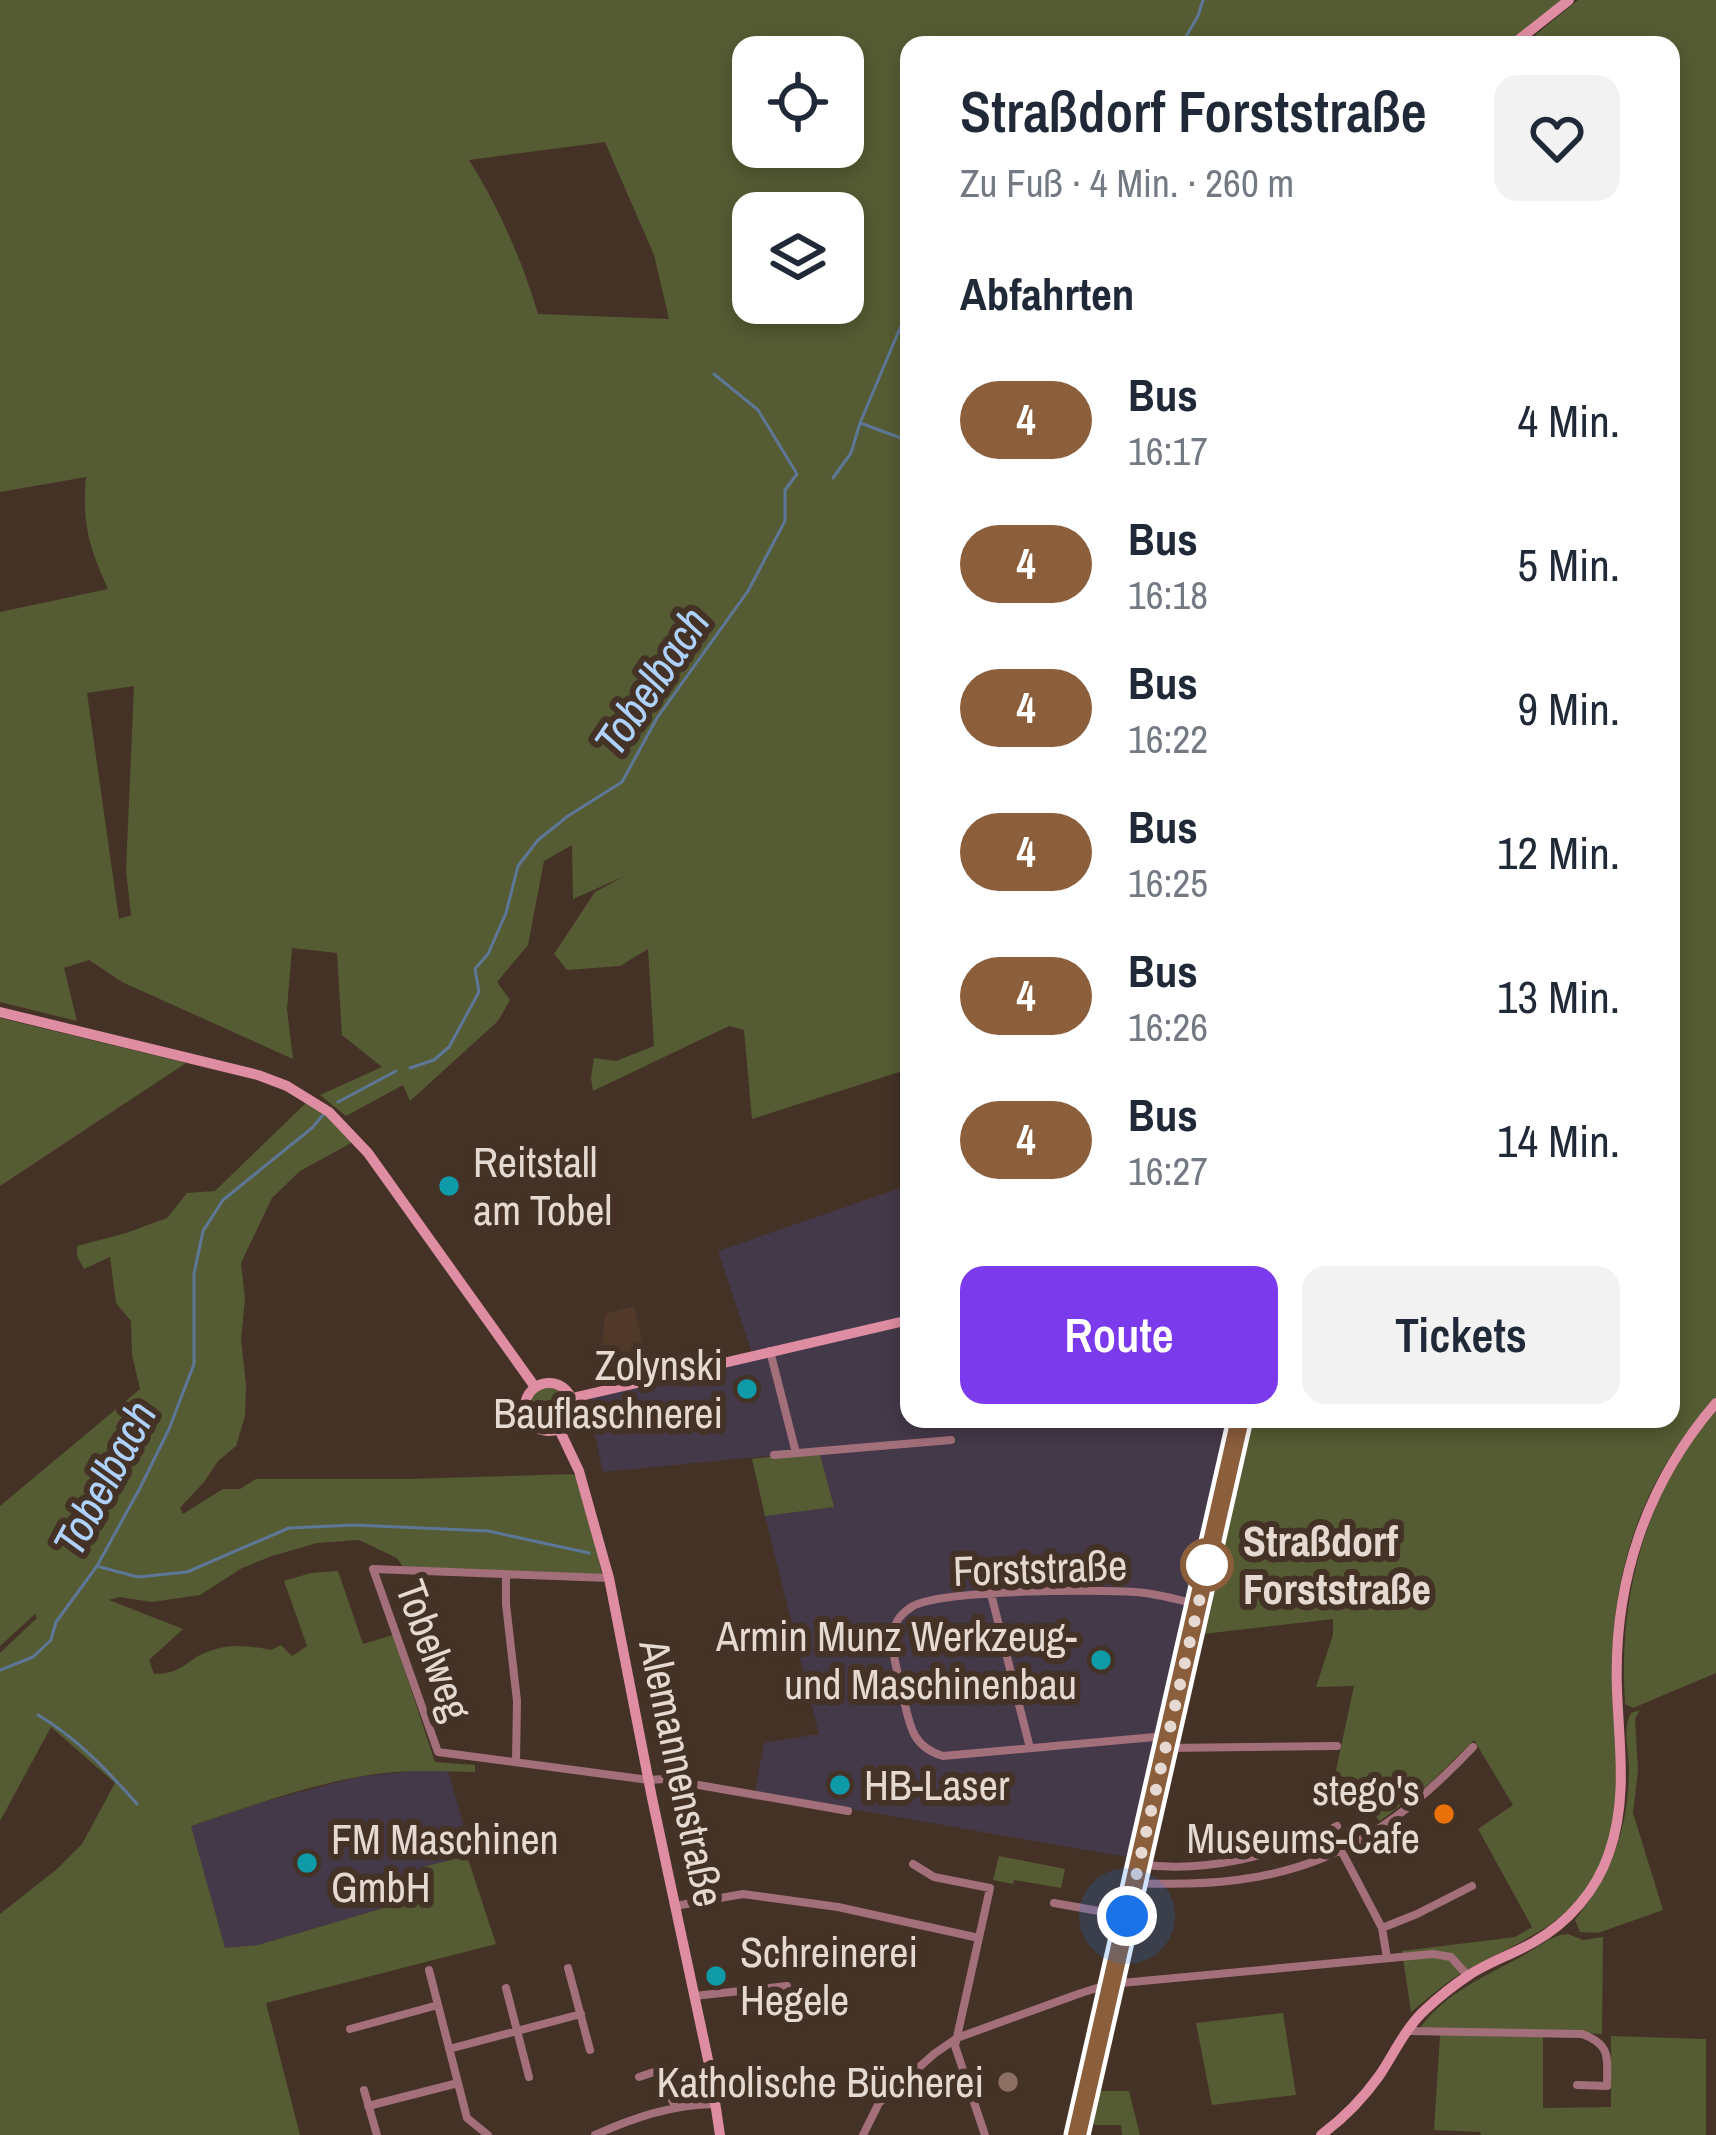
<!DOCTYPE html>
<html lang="de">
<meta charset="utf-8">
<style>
:root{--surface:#fff;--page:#f2f2f3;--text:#1f2937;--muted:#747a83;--accent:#7c3aed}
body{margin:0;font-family:"Archivo Narrow",sans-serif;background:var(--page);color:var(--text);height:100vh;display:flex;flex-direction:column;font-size:45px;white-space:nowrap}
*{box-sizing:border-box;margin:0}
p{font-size:39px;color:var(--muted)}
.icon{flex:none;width:66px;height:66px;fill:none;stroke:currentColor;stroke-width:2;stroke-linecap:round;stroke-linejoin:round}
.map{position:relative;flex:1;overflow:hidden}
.sheet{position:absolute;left:900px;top:36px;width:780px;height:1392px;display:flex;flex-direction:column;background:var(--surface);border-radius:24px;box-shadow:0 6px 18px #0003}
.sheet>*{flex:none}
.badge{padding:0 24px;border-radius:39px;font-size:42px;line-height:78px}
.controls{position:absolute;left:732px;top:36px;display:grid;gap:24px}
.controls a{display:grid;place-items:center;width:132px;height:132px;border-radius:24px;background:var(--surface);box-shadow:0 6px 18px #0003;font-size:60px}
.you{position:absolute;width:60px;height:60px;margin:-30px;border:9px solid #fff;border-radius:50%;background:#1a73e8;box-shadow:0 0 0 18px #1a73e833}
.map>.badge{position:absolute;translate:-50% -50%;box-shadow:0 0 0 6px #fff}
h2{padding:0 60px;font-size:45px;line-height:108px}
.round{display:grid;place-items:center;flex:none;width:126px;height:126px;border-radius:24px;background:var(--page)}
.headline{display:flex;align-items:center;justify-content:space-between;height:204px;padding:0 60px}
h1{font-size:57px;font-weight:600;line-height:90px}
.cta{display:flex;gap:24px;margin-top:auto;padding:24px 60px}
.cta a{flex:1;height:138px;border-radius:24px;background:var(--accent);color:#fff;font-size:48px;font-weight:600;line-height:138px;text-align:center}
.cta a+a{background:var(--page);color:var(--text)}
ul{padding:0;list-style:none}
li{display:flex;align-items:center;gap:36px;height:144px;padding:0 60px}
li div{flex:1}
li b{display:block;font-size:45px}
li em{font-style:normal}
li .badge{min-width:132px;font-weight:700;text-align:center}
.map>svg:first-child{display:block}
.built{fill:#51392a}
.industrial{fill:#443949}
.green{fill:#555c33;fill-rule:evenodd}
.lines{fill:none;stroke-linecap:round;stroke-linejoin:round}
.stream{stroke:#5f7796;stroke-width:3}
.street{stroke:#a36f7b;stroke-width:8}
.secondary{stroke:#df8da2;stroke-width:10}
.line-casing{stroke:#fff;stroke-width:27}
.line{stroke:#8b5e3c;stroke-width:18}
.walk{stroke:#e5d9d2;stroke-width:12;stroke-dasharray:0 21.6}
.culture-dot{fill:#0f9aa8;stroke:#443226;stroke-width:4.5}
.stop-dot{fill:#fff;stroke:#8b5e3c;stroke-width:6}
.food-dot{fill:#e8710a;stroke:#443226;stroke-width:4.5}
.education-dot{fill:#8d6e63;stroke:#443226;stroke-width:4.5}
.labels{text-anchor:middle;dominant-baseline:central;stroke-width:12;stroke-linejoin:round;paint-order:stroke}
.poi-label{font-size:42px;fill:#e5d9d2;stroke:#443226;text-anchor:start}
.stop-label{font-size:42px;font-weight:bold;fill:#e5d9d2;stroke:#443226;text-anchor:start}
.street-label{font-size:42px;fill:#e5d9d2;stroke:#443226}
.water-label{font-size:45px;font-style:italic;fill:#aed2fd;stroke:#443226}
</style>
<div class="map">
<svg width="1716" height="2135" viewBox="0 0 1716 2135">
<rect width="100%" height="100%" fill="#443226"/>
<!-- built -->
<path class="built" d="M634 1306 649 1371 610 1380 602 1344 605 1314Z"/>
<!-- industrial -->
<path class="industrial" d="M909 1185V1419H1233L1137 1859 755 1792 764 1743 819 1734 765 1516 833 1507 818 1451 603 1472 590 1413 592 1398 754 1359 718 1251Z
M428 1770 448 1771 473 1858 467 1856 429 1895 258 1945 225 1949 191 1826 266 1801 363 1776Z"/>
<!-- green -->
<path class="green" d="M0 0H1565L1508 45H909V1069L752 1119 744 1030 729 1026 593 1091 591 1078 594 1058 616 1061 654 1046 648 949 620 966 567 970 554 954 595 892 625 876 573 899 572 845 544 861 528 945 497 982 510 1000 498 1021 410 1101 403 1085 346 1116 320 1095 382 1067 342 1035 337 953 292 948 287 1009 293 1059 122 982 89 960 64 968 77 1021 0 1002V612L108 589C89 546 82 525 86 477L0 492ZM753 57H843V147H753ZM605 142 654 255 669 319 538 314C523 262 498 206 469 160ZM753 213H843V303H753ZM134 686 126 871 131 915 119 919 87 693Z
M1578 0H1716V1397C1645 1474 1611 1567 1613 1672 1614 1744 1630 1821 1588 1886 1559 1931 1506 1947 1462 1973 1443 1984 1428 1999 1411 2012L1402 1951 1515 1937 1532 1927 1478 1829 1513 1805 1474 1740 1429 1784 1380 1821 1374 1815 1380 1785 1335 1775 1354 1686 1316 1687 1333 1635V1619L1203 1634 1226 1512 1247 1419H1671V45H1523Z
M0 1018 186 1063 0 1186Z
M308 1101 335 1122 353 1142 300 1171 272 1198 241 1263 245 1299 241 1339 246 1385 245 1416 236 1446 218 1461 204 1482 180 1508 183 1514 223 1489H240L256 1479H407L572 1474 579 1478 602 1574 403 1567 397 1558 359 1540 317 1543 272 1556 242 1568 200 1595 152 1602 119 1597 109 1600 183 1629 149 1660 154 1674C185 1674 185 1659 210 1651 229 1643 251 1646 271 1650L281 1645 292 1656 307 1646 284 1581 311 1573 338 1571 363 1644 393 1635 435 1762 475 1765V1772C438 1771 400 1769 363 1776 305 1786 247 1807 191 1826L225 1948 258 1945 428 1895 423 1867 467 1856 496 1944 266 2003 300 2135H0V1914L57 1869 82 1844 115 1783 51 1727 0 1821V1653L37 1618 35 1614 0 1646V1506L140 1389 132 1355 131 1321 116 1303 110 1257 84 1269 77 1256V1246L126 1233 167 1218 187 1193 215 1191Z
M529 1407a20 20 0 1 1 40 0a20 20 0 1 1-40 0Z
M1716 1411V1673L1633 1708 1625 1704C1618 1596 1644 1495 1716 1411Z
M819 1451 834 1507 765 1516 752 1459Z
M1640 1710 1635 1719 1638 1770 1633 1813 1663 1910 1598 1933 1580 1932 1575 1920C1611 1875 1629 1827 1629 1769 1629 1751 1622 1729 1631 1713Z
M999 1856 1065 1869 1061 1888 1014 1880 1013 1884 993 1880Z
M1568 1934 1583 1940 1603 1937 1602 2034 1420 2028C1446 1992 1486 1976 1524 1955 1539 1947 1551 1935 1568 1934Z
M1283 2013 1296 2095 1212 2105 1196 2023Z
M1440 2035 1543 2037V2108L1611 2107V2036L1706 2039V2135H1481L1480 2132 1434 2130Z
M1101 2091H1129L1140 2135H1122L1121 2125H1095L1088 2118 1092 2098Z"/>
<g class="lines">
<!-- stream -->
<path class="stream" d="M1181 45 1198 16 1203 0
M860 423 909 441
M833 478 851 453 860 423 900 328 909 317
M410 1068 434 1060 449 1047 479 992 475 969 488 954 506 913 518 866 538 840 568 816 622 782 657 718 748 591 785 521V490L797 474 758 410 714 374
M338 1102 396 1071
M100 1567 138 1577 187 1572 289 1528 355 1525 488 1531 589 1553
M0 1670 33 1657 51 1640 56 1622 97 1566 140 1488 169 1429 194 1364V1274L203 1231 223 1200 312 1128 323 1115
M38 1715C77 1738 107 1770 137 1804"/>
<!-- street -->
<path class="street" d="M770 1351 796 1453
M774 1455 951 1440
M506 1575V1604L517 1701 516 1761
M609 1578 373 1569 438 1752 649 1780 664 1779 848 1811
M991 1594 1030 1748
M1155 1737 943 1756C913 1747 910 1727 904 1700 900 1677 884 1639 899 1618 903 1613 908 1609 913 1606 942 1590 1096 1589 1135 1592 1156 1593 1177 1600 1198 1604
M1166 1748 1337 1746
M1342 1852 1382 1928 1387 1958
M913 1864 934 1877 990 1888 955 2046 985 2135
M1139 1864C1202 1874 1281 1855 1337 1826
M1135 1883C1285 1890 1370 1856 1473 1747
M1054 1903 1127 1916
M675 1906 743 1894 838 1907 979 1938
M1382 1928 1417 1914 1472 1886
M568 1968 590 2050
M429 1970 467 2118 488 2135
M506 1988 529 2077
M694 1996 787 1986
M350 2029 438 2005
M1409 2031 1582 2034C1612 2045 1607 2058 1607 2086L1577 2085
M449 2049 581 2014
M639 2077 657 2071 675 2106
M364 2090 377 2135
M368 2106 458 2083
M595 2135C635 2117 671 2105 715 2104
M863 2135 879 2103 934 2054 957 2038 1081 1993 1110 1984 1433 1954 1451 1957 1468 1976"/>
<!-- secondary -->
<path class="secondary" d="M1512 45 1569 0
M0 1012 258 1075 287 1086 329 1112 368 1153 535 1387
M525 1407a24 24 0 1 1 48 0a24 24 0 1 1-48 0Z
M572 1398 909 1320
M559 1429 579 1471 609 1578 652 1798 710 2069 720 2135
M1077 2135 1240 1419
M1321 2135C1344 2118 1362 2100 1379 2076 1394 2054 1405 2028 1426 2009 1439 1997 1454 1985 1469 1975 1489 1962 1513 1954 1534 1942 1569 1922 1596 1891 1609 1853 1628 1799 1619 1745 1617 1690 1613 1583 1646 1484 1716 1403"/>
</g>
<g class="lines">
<!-- line casing -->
<g class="line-casing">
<path id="line" d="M1077 2135 1240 1419"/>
</g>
<!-- line -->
<use href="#line" class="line"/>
<!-- walk -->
<path class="walk" d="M1127 1916 1209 1558 1207 1565"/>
</g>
<!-- markers -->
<g class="culture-dot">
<circle cx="449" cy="1186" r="12"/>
<circle cx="747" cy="1389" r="12"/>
<circle cx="1101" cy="1660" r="12"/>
<circle cx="840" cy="1785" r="12"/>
<circle cx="307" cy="1863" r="12"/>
<circle cx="716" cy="1976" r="12"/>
</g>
<circle class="stop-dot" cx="1207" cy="1565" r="24"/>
<circle class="food-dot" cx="1444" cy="1814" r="12"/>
<circle class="education-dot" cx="1008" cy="2082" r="12"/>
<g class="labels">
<!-- poi labels -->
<g class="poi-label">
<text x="473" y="1162">Reitstall<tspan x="473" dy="48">am Tobel</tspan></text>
<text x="723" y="1365" text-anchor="end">Zolynski<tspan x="723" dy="48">Bauflaschnerei</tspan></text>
<text x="1077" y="1636" text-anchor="end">Armin Munz Werkzeug-<tspan x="1077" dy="48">und Maschinenbau</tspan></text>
<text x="864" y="1785">HB-Laser</text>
<text x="1420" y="1790" text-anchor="end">stego's<tspan x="1420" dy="48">Museums-Cafe</tspan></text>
<text x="331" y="1839">FM Maschinen<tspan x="331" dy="48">GmbH</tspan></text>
<text x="740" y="1952">Schreinerei<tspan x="740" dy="48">Hegele</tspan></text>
<text x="984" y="2082" text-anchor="end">Katholische Bücherei</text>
</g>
<!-- stop labels -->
<g class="stop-label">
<text x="1243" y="1541">Straßdorf<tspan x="1243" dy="48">Forststraße</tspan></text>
</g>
<!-- street labels -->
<g class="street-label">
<text transform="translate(1040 1568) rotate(-2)">Forststraße</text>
<text transform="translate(434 1650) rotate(70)">Tobelweg</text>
<text transform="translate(682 1773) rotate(78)">Alemannenstraße</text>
</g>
<!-- water labels -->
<g class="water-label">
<text transform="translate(651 681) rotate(-56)">Tobelbach</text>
<text transform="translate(104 1478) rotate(-62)">Tobelbach</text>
</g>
</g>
</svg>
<div class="controls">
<a><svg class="icon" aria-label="locate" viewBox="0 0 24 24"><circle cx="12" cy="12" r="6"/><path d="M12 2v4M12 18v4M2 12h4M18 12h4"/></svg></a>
<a><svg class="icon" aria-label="layers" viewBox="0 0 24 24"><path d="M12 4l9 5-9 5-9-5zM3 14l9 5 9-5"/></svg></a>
</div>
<div class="you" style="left:1127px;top:1916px"></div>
<section class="sheet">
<div class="headline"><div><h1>Straßdorf Forststraße</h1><p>Zu Fuß · 4 Min. · 260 m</p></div><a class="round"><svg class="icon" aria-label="heart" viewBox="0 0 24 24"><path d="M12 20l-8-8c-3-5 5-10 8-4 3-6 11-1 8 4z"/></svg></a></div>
<h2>Abfahrten</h2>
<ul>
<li><span class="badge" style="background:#8b5e3c;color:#fff">4</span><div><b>Bus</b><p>16:17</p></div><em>4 Min.</em></li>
<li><span class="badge" style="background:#8b5e3c;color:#fff">4</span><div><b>Bus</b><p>16:18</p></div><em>5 Min.</em></li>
<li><span class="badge" style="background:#8b5e3c;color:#fff">4</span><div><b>Bus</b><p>16:22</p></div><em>9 Min.</em></li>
<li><span class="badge" style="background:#8b5e3c;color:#fff">4</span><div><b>Bus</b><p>16:25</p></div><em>12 Min.</em></li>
<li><span class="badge" style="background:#8b5e3c;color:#fff">4</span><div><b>Bus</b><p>16:26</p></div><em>13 Min.</em></li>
<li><span class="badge" style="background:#8b5e3c;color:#fff">4</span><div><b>Bus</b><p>16:27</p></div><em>14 Min.</em></li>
</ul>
<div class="cta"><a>Route</a><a>Tickets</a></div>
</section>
</div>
